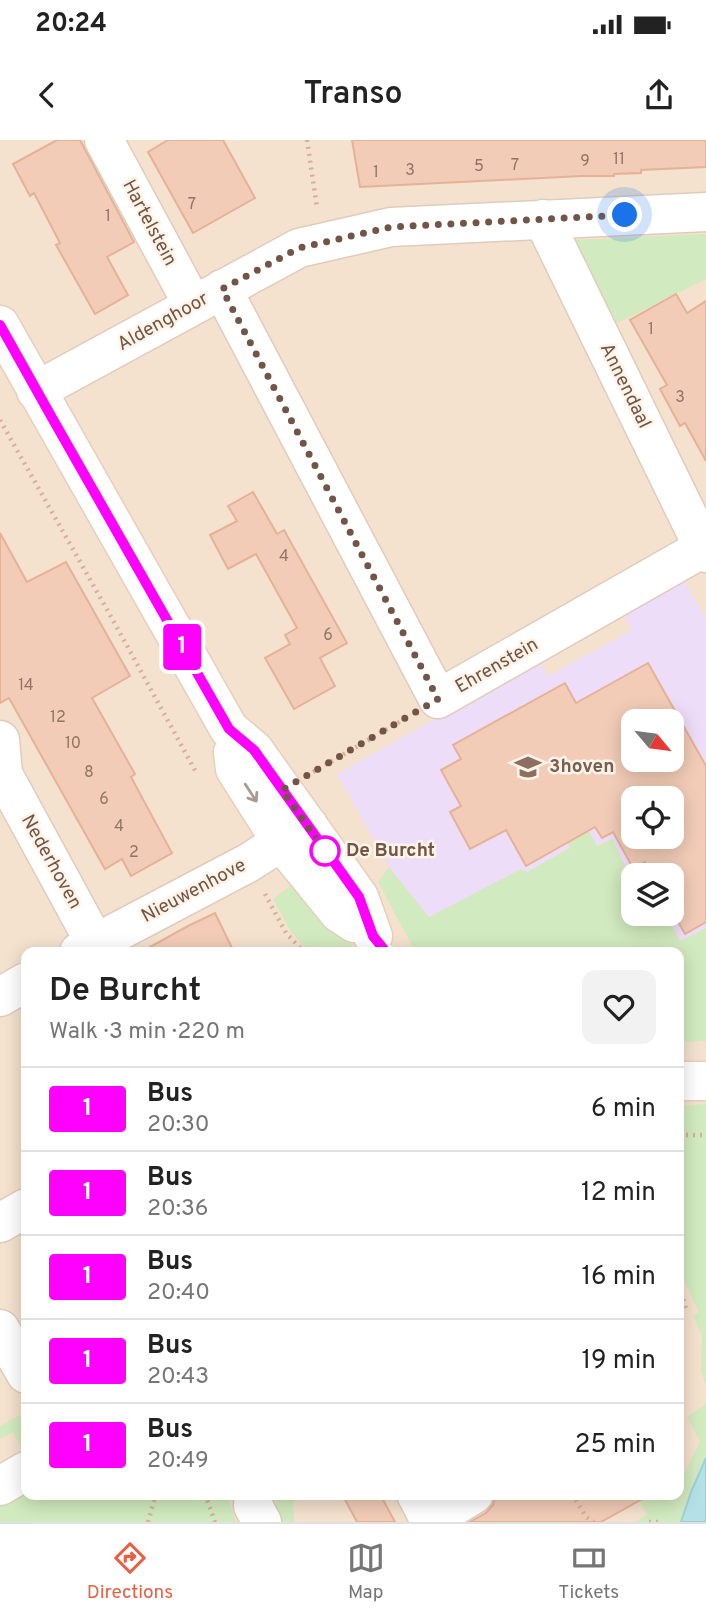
<!DOCTYPE html>
<meta charset="utf-8">
<style>
:root{--surface:#fff;--page:#f2f2f2;--text:#222;--muted:#767676;--line:#e0e0e0;--accent:#ea5f42}
body{margin:0;font-family:Overpass,sans-serif;background:var(--page);color:var(--text);height:100vh;display:flex;flex-direction:column;font-size:26px;white-space:nowrap}
*{box-sizing:border-box;margin:0}
p{font-size:23px;color:var(--muted)}
.icon{flex:none;width:38px;height:38px;fill:none;stroke:currentColor;stroke-width:2;stroke-linecap:round;stroke-linejoin:round}
.map{position:relative;flex:1;overflow:hidden}
.sheet{position:absolute;left:21px;top:807px;width:663px;height:553px;display:flex;flex-direction:column;background:var(--surface);border-radius:14px;box-shadow:0 4px 18px #0003}
.sheet>*{flex:none}
.badge{padding:0 14px;border-radius:5px;font-size:24px;line-height:46px}
.needle{width:46px;rotate:119deg}
.buttons{position:absolute;left:621px;top:569px;display:grid;gap:14px}
.buttons a{display:grid;place-items:center;width:63px;height:63px;border-radius:14px;background:var(--surface);box-shadow:0 4px 18px #0003;font-size:35px}
.you{position:absolute;width:35px;height:35px;margin:-18px;border:5px solid #fff;border-radius:50%;background:#1a73e8;box-shadow:0 0 0 10px #1a73e833}
.map>.badge{position:absolute;translate:-50% -50%;box-shadow:0 0 0 4px #fff}
.round{display:grid;place-items:center;flex:none;width:74px;height:74px;border-radius:14px;background:var(--page)}
.head{display:flex;align-items:center;justify-content:space-between;height:119px;padding:0 28px}
h1{font-size:33px;font-weight:600;line-height:52px}
ul{padding:0;list-style:none}
li{display:flex;align-items:center;gap:21px;height:84px;padding:0 28px;border-top:2px solid var(--line)}
li div{flex:1}
li b{display:block;font-size:26px}
li em{font-style:normal}
li .badge{min-width:77px;font-weight:700;text-align:center}
.status{display:flex;justify-content:space-between;align-items:center;height:49px;padding:0 35px;background:var(--surface);direction:ltr}
.status svg{height:19px;fill:currentColor}
header{display:flex;justify-content:space-between;align-items:center;height:91px;padding:0 28px;background:var(--surface);font-size:32px;font-weight:600}
.menu{display:flex;justify-content:space-around;align-items:center;height:98px;border-top:2px solid var(--line);background:var(--surface);font-size:19px;color:var(--muted)}
.menu a{display:grid;justify-items:center;gap:4px}
.menu .active{color:var(--accent)}
.map>svg:first-child{display:block}
.residential{fill:#f4e1ce;fill-rule:evenodd}
.education{fill:#edddf8;fill-rule:evenodd}
.green{fill:#d2eabf}
.water{fill:#b5e1e6;stroke:#9bd1d8;stroke-width:2}
.building{fill:#f2ccb7;stroke:#e5b197;stroke-width:2;fill-rule:evenodd}
.lines{fill:none;stroke-linecap:round;stroke-linejoin:round}
.street-casing{stroke:#e1ccbc;stroke-width:41}
.secondary-casing{stroke:#e8cebc;stroke-width:41}
.path{stroke:#d7af9b;stroke-width:4.5;stroke-dasharray:2 5;stroke-linecap:butt}
.street{stroke:#fff;stroke-width:38}
.secondary{stroke:#fff;stroke-width:38}
.oneway{stroke:#ab9991}
.line-casing{stroke:#fff;stroke-width:16}
.line{stroke:#f0f;stroke-width:10}
.walk{stroke:#735547;stroke-width:7;stroke-dasharray:0 12.6}
.stop-dot{fill:#fff;stroke:#f0f;stroke-width:3.5}
.labels{text-anchor:middle;dominant-baseline:central;stroke-width:5;stroke-linejoin:round;paint-order:stroke}
.number-label{font-size:16px;fill:#937363}
.street-label{font-size:19px;fill:#735547;stroke:#fff4e7}
.education-label{font-size:19px;font-weight:bold;fill:#785e54;stroke:#fff4e7;text-anchor:start}
.stop-label{font-size:19px;font-weight:bold;fill:#735547;stroke:#fff4e7;text-anchor:start}
</style>
<div class="status"><b>20:24</b><svg viewBox="0 0 49 12"><path d="M0 12V9h3v3zM5 12V6h3v6zM10 12V3h3v9zM15 12V0h3v12zM26 1h20v11H26zM47 4h2v5h-2z"/></svg></div>
<header><svg class="icon" aria-label="back" viewBox="0 0 24 24"><path d="M15 5l-7 7 7 7"/></svg>Transo<svg class="icon" aria-label="share" viewBox="0 0 24 24"><path d="M12 15V3M7 8l5-5 5 5M5 13v7h14v-7"/></svg></header>
<div class="map">
<svg width="706" height="1382" viewBox="0 0 706 1382">
<rect width="100%" height="100%" fill="#fdf0e0"/>
<!-- residential -->
<path class="residential" d="M0 0H706V1382H0ZM634 581H672V620H634ZM634 658H672V696H634ZM634 735H672V774H634ZM26 812H679V1354H26Z"/>
<!-- education -->
<path class="education" d="M683 438 706 480V788L680 801 666 774H672V735H647L642 727 629 735 611 699 597 706 570 707 526 733 521 729 429 778 389 727 337 634 539 521 548 536 632 490 623 473ZM634 581H672V620H634ZM634 658H672V696H634Z"/>
<!-- green -->
<path class="green" d="M706 94V139L597 193 555 101Z
M577 669 597 706 612 699 629 734 643 727 647 735H634V774H666L680 801 706 788V901L679 902V812H418L414 809 378 742 389 727 429 777 521 729 527 732 570 708 554 681Z
M298 740 358 812H309L291 792 273 759Z
M706 964V1244L701 1232 702 1195 693 1176 699 1172 681 1134 679 1132V966Z
M706 1264V1318L691 1352 681 1382H635L647 1375 640 1361 651 1355 679 1354V1338L684 1335 700 1301 687 1277Z
M26 1272V1316L13 1292 0 1299V1286Z
M26 1347V1354L228 1355V1358L236 1382H0V1362Z
M276 1355H295L293 1358 294 1382H278L276 1376Z"/>
<!-- water -->
<path class="water" d="M706 1318V1380L705 1382H681L691 1352Z"/>
<!-- building -->
<path class="building" d="M57 0H80L134 102 107 117 128 155 95 174 56 105 60 103 34 53 30 56 13 24Z
M168 0H223L255 58 193 93 148 12Z
M352 0H706V27L641 30V33L614 34V36H582L360 47Z
M676 154 687 173 706 161V321L685 283 680 286 660 249 667 245 630 180Z
M253 352 277 394 284 390 347 503 320 518 335 546 294 569 265 518 290 504 285 495 297 488 256 414 228 429 210 395 237 381 228 366Z
M0 393 27 442 66 422 130 536 92 558 135 634 131 637 172 713 131 736 122 719 105 729 9 558 0 563Z
M648 523 706 626V782L685 794 672 771V735H652L645 722 633 728 613 692 602 698 595 687 526 726 506 690 470 709 450 672 461 666 441 630 461 619 453 605 565 543 576 563ZM634 581H672V620H634ZM634 658H672V696H634Z
M215 773 234 812H141L188 786Z
M342 1354H380L395 1382H357Z
M496 1354H651L601 1382H470L486 1373 493 1365Z"/>
<g class="lines">
<!-- street casing -->
<g class="street-casing">
<path id="street" d="M104 0 193 165
M543 79 706 413
M222 149 438 559 703 408
M36 251 299 108 391 87 706 72
M0 600 3 634 95 803
M79 812 248 723 308 685
M0 857 26 842
M0 1083 26 1068
M0 1189 26 1234
M0 1346 26 1331
M254 1354 253 1366 262 1382
M416 1354 429 1379 437 1377 474 1354"/>
</g>
<!-- secondary casing -->
<g class="secondary-casing">
<path id="secondary" d="M0 185 229 589 254 610 359 757 373 796
M233 612 235 629 282 703 339 773 354 783
M679 941H706"/>
</g>
<!-- path -->
<path class="path" d="M307 0 317 68
M0 280 114 482 197 634
M313 632 408 577
M265 754 286 793 304 812
M679 995H706
M679 1146 686 1169 679 1174
M205 1354 215 1382
M572 1354 586 1377 594 1382
M148 1382 156 1354
M649 1382H658"/>
<!-- street -->
<use href="#street" class="street"/>
<!-- secondary -->
<use href="#secondary" class="secondary"/>
</g>
<!-- one-way arrows -->
<defs><path id="oneway-shaft" d="M-6 0H5M1.5-3L5.5 0L1.5 3" fill="none" stroke-width="1.6" stroke-linecap="round" stroke-linejoin="round" transform="scale(1.75)"/></defs>
<use class="oneway" href="#oneway-shaft" transform="translate(251 653) rotate(57)"/>
<g class="lines">
<!-- line casing -->
<g class="line-casing">
<path id="line" d="M0 185 51 276 229 589 254 610 359 757 373 796 386 812"/>
</g>
<!-- line -->
<use href="#line" class="line"/>
<!-- walk -->
<path class="walk" d="M325 711 328 715 282 650 438 559 222 149 299 108 391 87 625 75"/>
</g>
<!-- icons -->
<defs>
<g id="school-bare" transform="scale(2.1)"><path d="M0-5L7-2L0 1L-7-2ZM-4 1L0 2.5L4 1V4Q0 6-4 4Z" fill="#8d6e63" stroke="#fff4e7" stroke-width="2.5" paint-order="stroke"/></g>
</defs>
<g fill-rule="evenodd">
<use href="#school-bare" x="528" y="627"/>
</g>
<!-- markers -->
<circle class="stop-dot" cx="325" cy="711" r="14"/>
<g class="labels">
<!-- number labels -->
<g class="number-label">
<text x="619" y="20">11</text>
<text x="585" y="22">9</text>
<text x="515" y="26">7</text>
<text x="479" y="27">5</text>
<text x="410" y="31">3</text>
<text x="376" y="33">1</text>
<text x="192" y="65">7</text>
<text x="108" y="77">1</text>
<text x="651" y="190">1</text>
<text x="680" y="258">3</text>
<text x="284" y="417">4</text>
<text x="328" y="496">6</text>
<text x="26" y="546">14</text>
<text x="58" y="578">12</text>
<text x="73" y="604">10</text>
<text x="89" y="633">8</text>
<text x="104" y="660">6</text>
<text x="119" y="687">4</text>
<text x="134" y="713">2</text>
</g>
<!-- street labels -->
<g class="street-label">
<text transform="translate(149 83) rotate(62)">Hartelstein</text>
<text transform="translate(163 182) rotate(-29)">Aldenghoor</text>
<text transform="translate(625 246) rotate(64)">Annendaal</text>
<text transform="translate(497 526) rotate(-30)">Ehrenstein</text>
<text transform="translate(51 722) rotate(61)">Nederhoven</text>
<text transform="translate(194 751) rotate(-28)">Nieuwenhove</text>
</g>
<!-- education labels -->
<g class="education-label">
<text x="549" y="627">3hoven</text>
</g>
<!-- stop labels -->
<g class="stop-label">
<text x="346" y="711">De Burcht</text>
</g>
</g>
</svg>
<div class="buttons">
<a><svg class="needle" viewBox="-14 -14 28 28"><path d="M0-13l5 13h-10z" fill="#e53935"/><path d="M0 13l5-13h-10z" fill="#767676"/></svg></a>
<a><svg class="icon" aria-label="locate" viewBox="0 0 24 24"><circle cx="12" cy="12" r="6"/><path d="M12 2v4M12 18v4M2 12h4M18 12h4"/></svg></a>
<a><svg class="icon" aria-label="layers" viewBox="0 0 24 24"><path d="M12 4l9 5-9 5-9-5zM3 14l9 5 9-5"/></svg></a>
</div>
<div class="you" style="left:625px;top:75px"></div>
<b class="badge" style="left:182px;top:507px;background:#f0f;color:#fff">1</b>
<section class="sheet">
<div class="head"><div><h1>De Burcht</h1><p>Walk · 3 min · 220 m</p></div><a class="round"><svg class="icon" aria-label="heart" viewBox="0 0 24 24"><path d="M12 20l-8-8c-3-5 5-10 8-4 3-6 11-1 8 4z"/></svg></a></div>
<ul>
<li><span class="badge" style="background:#f0f;color:#fff">1</span><div><b>Bus</b><p>20:30</p></div><em>6 min</em></li>
<li><span class="badge" style="background:#f0f;color:#fff">1</span><div><b>Bus</b><p>20:36</p></div><em>12 min</em></li>
<li><span class="badge" style="background:#f0f;color:#fff">1</span><div><b>Bus</b><p>20:40</p></div><em>16 min</em></li>
<li><span class="badge" style="background:#f0f;color:#fff">1</span><div><b>Bus</b><p>20:43</p></div><em>19 min</em></li>
<li><span class="badge" style="background:#f0f;color:#fff">1</span><div><b>Bus</b><p>20:49</p></div><em>25 min</em></li>
</ul>
</section>
</div>
<nav class="menu">
<a class="active"><svg class="icon" aria-label="directions" viewBox="0 0 24 24"><path d="M12 3l9 9-9 9-9-9zM9 14v-3h6M13 9l2 2-2 2"/></svg>Directions</a>
<a><svg class="icon" aria-label="map" viewBox="0 0 24 24"><path d="M3 6l6-2 6 2 6-2v14l-6 2-6-2-6 2zM9 4v14M15 6v14"/></svg>Map</a>
<a><svg class="icon" aria-label="tickets" viewBox="0 0 24 24"><path d="M3 7h18v10H3zM15 7v10"/></svg>Tickets</a>
</nav>
